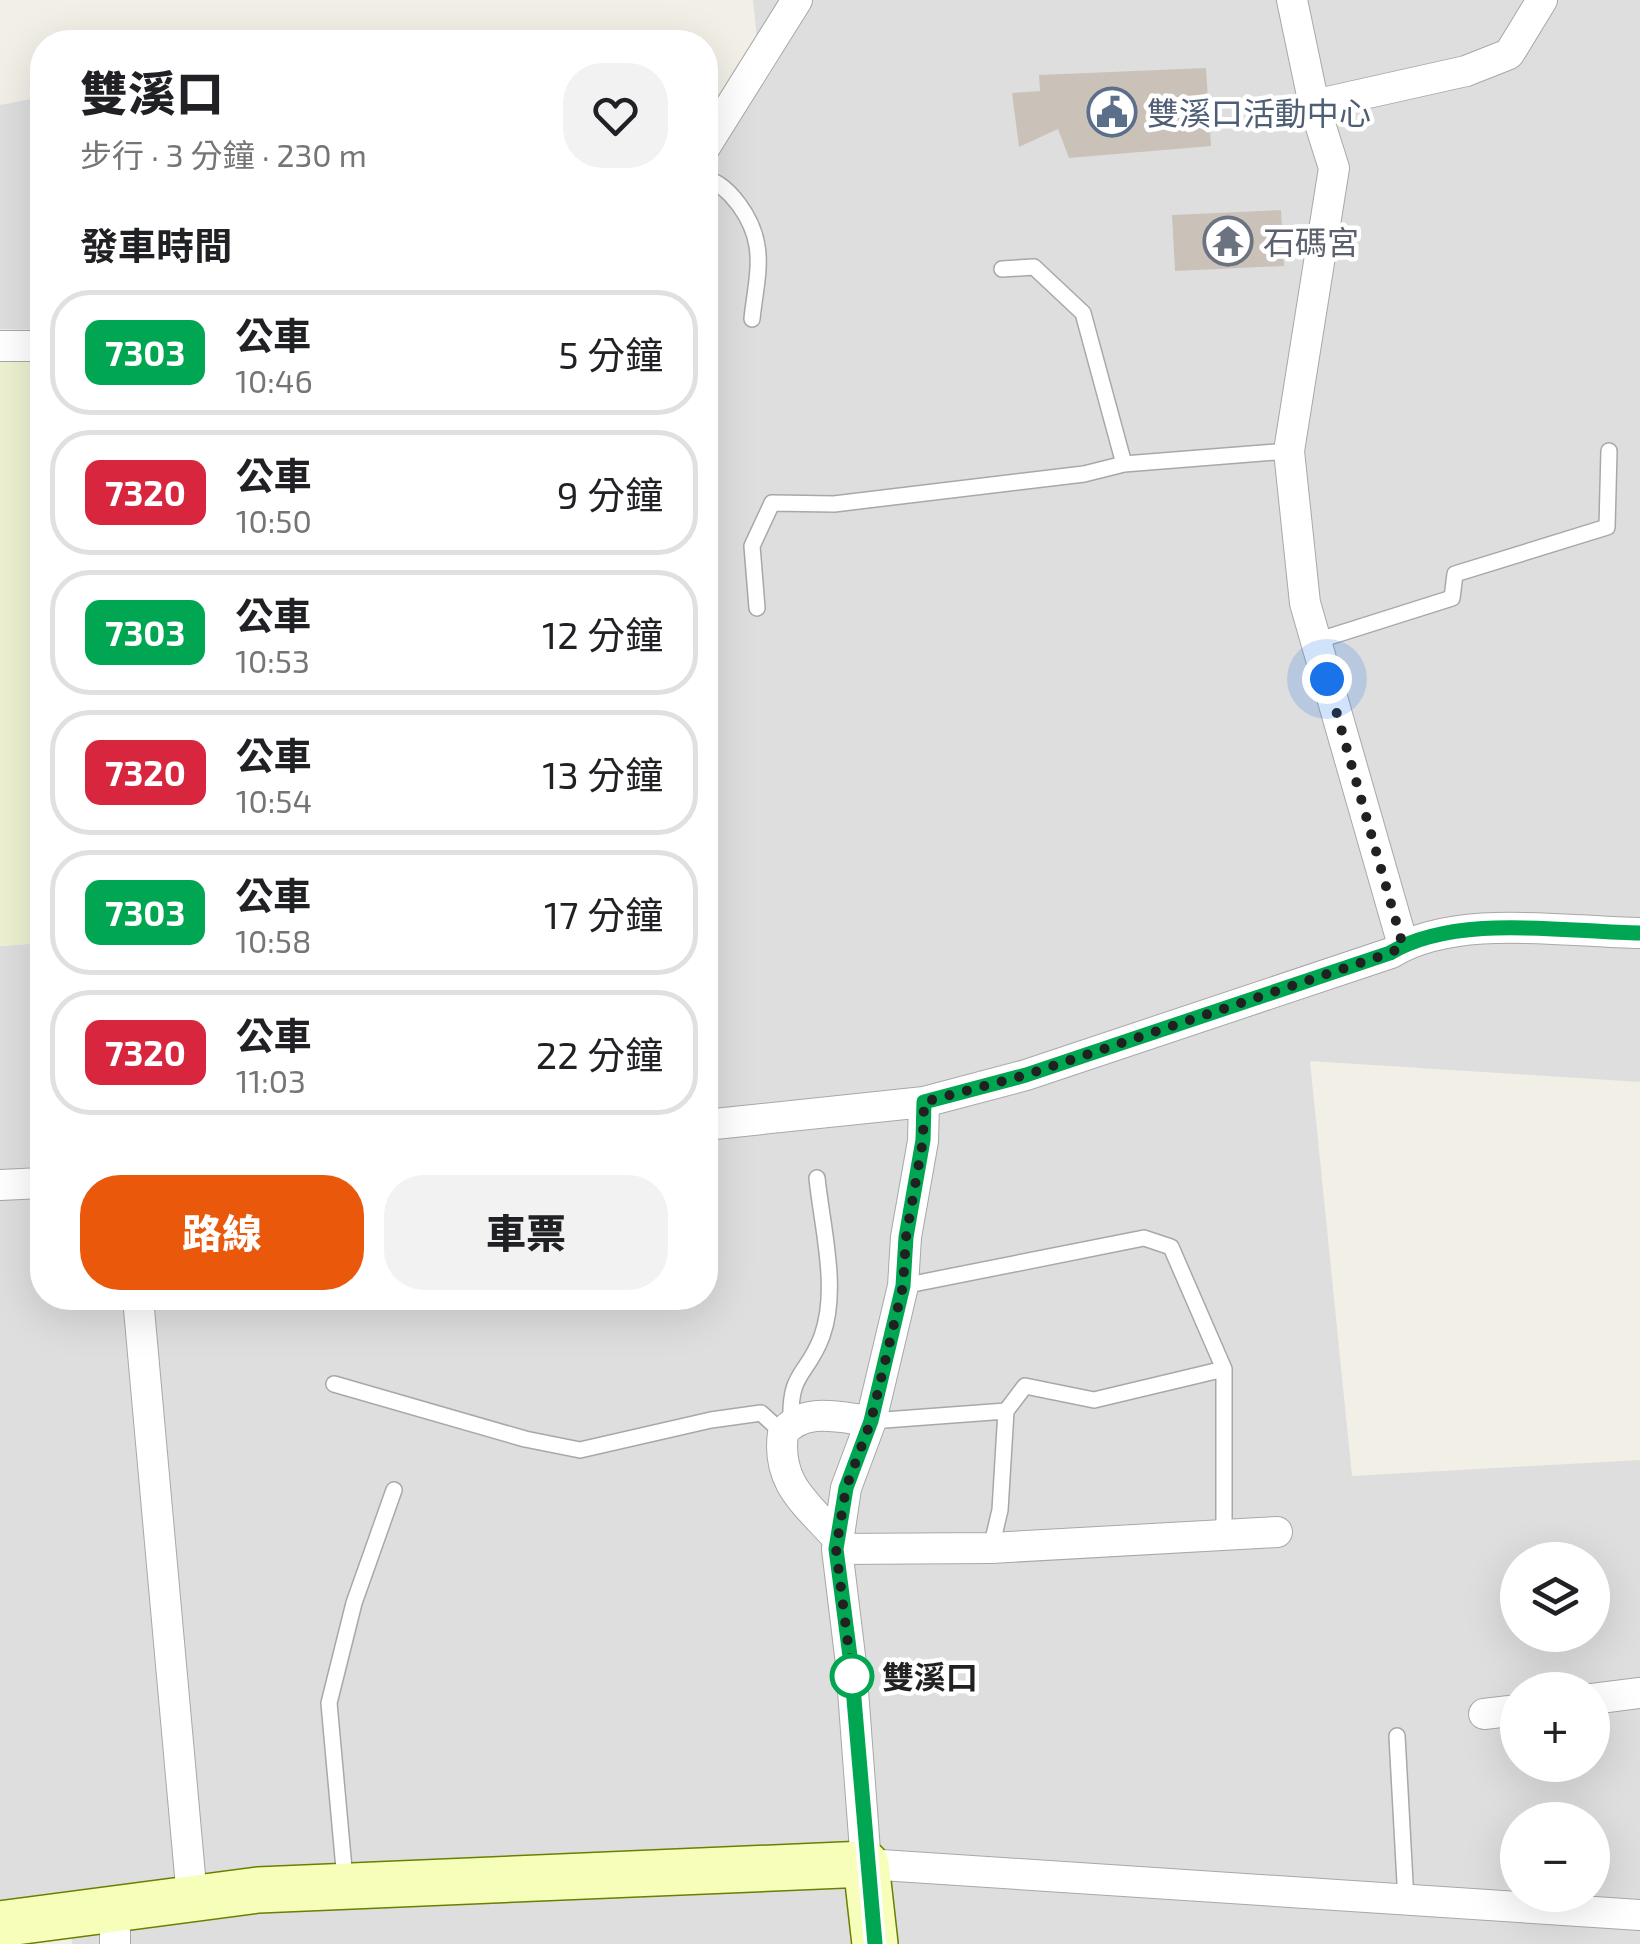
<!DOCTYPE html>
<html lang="zh-TW">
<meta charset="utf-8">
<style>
:root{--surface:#fff;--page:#f2f2f2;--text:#202124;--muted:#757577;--line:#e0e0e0;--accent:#ea580c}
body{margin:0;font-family:"Exo 2","Noto Sans TC",sans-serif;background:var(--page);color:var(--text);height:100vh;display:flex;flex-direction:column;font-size:38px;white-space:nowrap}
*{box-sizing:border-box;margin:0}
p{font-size:32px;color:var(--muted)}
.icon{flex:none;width:55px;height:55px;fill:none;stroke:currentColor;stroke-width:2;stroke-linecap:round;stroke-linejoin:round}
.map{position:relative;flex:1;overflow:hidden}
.sheet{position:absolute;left:30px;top:30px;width:688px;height:1280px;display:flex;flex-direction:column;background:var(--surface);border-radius:40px;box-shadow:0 10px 40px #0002}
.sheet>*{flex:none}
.badge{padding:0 20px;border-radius:15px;font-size:35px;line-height:65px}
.controls{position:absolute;left:1500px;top:1542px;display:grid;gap:20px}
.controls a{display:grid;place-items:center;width:110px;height:110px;border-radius:50%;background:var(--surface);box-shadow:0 10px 40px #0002;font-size:50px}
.you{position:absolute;width:50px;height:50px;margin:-25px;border:8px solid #fff;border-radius:50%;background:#1a73e8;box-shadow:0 0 0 15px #1a73e833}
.map>.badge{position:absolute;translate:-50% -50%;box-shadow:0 0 0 5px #fff}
h2{padding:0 50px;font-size:38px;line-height:90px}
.round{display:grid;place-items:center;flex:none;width:105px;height:105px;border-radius:40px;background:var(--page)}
.headline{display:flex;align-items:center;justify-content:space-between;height:170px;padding:0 50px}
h1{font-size:48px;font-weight:800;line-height:75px}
.primary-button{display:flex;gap:20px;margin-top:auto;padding:20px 50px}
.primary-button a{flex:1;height:115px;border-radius:40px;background:var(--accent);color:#fff;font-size:40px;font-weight:800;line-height:115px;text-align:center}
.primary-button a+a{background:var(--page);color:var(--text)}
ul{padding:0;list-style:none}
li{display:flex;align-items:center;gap:30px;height:125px;margin:0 20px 15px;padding:0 30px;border:5px solid var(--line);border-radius:40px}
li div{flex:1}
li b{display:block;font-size:38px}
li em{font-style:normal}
li .badge{min-width:110px;font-weight:700;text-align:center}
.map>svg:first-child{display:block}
.residential{fill:#dfdede;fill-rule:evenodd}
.farmland{fill:#edf1d1}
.building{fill:#cac2b9}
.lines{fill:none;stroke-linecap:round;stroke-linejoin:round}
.lane-casing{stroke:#a8a8a8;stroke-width:18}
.street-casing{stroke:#a8a8a8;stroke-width:32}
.secondary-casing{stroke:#698000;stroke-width:48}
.lane{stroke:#fff;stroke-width:15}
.street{stroke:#fff;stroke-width:30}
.secondary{stroke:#f6feb9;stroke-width:45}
.line-casing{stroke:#fff;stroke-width:22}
.line{stroke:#00a651;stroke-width:15}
.walk{stroke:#212121;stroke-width:10;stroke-dasharray:0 18}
.stop-dot{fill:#fff;stroke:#00a651;stroke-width:5}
.labels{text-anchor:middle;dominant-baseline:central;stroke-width:9;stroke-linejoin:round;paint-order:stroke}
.service-label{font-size:32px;fill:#4e5e75;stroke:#fff;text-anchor:start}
.worship-label{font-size:32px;fill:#5b616d;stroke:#fff;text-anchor:start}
.stop-label{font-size:32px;font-weight:bold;fill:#212121;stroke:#fff;text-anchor:start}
</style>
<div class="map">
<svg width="1640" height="1944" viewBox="0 0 1640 1944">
<rect width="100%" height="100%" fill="#f2efe7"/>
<!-- residential -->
<path class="residential" d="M753 0H1640V1082L1310 1061 1352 1476 1640 1460V1944H72L68 1906 0 1909V946L42 943V1298H705V111L758 48ZM1518 1560H1592V1635H1518ZM1518 1690H1592V1765H1518ZM1518 1820H1592V1895H1518Z
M42 97V330L0 329V105Z"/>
<!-- farmland -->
<path class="farmland" d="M42 358V943L0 946V361Z"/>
<!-- building -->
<path class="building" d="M1206 68 1211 146 1069 158 1058 129 1019 147 1012 93 1040 91 1039 75Z
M1281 210 1284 266 1175 271 1172 215Z"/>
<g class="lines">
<!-- lane casing -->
<g class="lane-casing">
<path id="lane" d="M705 178C730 185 753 219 757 246 761 268 754 297 752 319
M1002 269 1034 267 1083 313 1124 464
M757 608 752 546 772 503 834 504 1084 474 1124 464 1289 451
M1316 641 1452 598 1455 574 1607 527 1609 451
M903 1286 1144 1238 1171 1247 1224 1369V1536
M334 1384 525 1439 580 1450 711 1420 761 1413 783 1433
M871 1421 1006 1411
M791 1423C789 1370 807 1377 822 1336 839 1289 822 1227 817 1178
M991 1548 1000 1510 1006 1411 1025 1386 1094 1400 1224 1369
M1397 1736 1406 1901
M345 1880 329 1703 354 1603 394 1490"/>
</g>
<!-- street casing -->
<g class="street-casing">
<path id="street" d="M1292 0 1314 105 1334 168 1289 451 1305 603 1403 945
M1314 105 1466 71 1509 54 1542 0
M705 147 797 0
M0 346H42
M924 1102 923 1141 906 1237 903 1286 871 1421 846 1488 837 1549 851 1664 866 1864 1640 1915
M705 1125 924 1102 1026 1075 1391 953C1456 913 1565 932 1640 933
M0 1185 42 1183
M138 1298 192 1898
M838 1539C807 1504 776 1484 783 1433 804 1406 841 1418 871 1421
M837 1549 991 1548 1277 1532
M1592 1699 1640 1693
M1484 1714 1518 1710
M115 1909V1944"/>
</g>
<!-- secondary casing -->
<g class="secondary-casing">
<path id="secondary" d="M0 1924 258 1890 866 1864 875 1944"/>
</g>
<!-- lane -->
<use href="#lane" class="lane"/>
<!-- street -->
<use href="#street" class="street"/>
<!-- secondary -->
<use href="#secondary" class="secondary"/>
</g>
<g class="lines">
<!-- line casing -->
<g class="line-casing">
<path id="line" d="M875 1944 851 1664 836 1549 846 1488 871 1421 903 1286 906 1237 923 1140 924 1102 1026 1075 1390 953C1457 913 1565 932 1640 933"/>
</g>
<!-- line -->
<use href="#line" class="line"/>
<!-- walk -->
<path class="walk" d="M852 1676 836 1549 846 1488 871 1421 903 1286 906 1237 923 1140 924 1102 1026 1075 1390 953 1403 946 1327 679"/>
</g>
<!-- icons -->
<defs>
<g id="civic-ring" transform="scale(2.5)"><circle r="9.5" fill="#fff" stroke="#5c6f8a" stroke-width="1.5"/><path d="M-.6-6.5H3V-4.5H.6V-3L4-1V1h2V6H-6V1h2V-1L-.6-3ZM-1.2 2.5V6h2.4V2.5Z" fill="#5c6f8a"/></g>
<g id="temple-ring" transform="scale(2.5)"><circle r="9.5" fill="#fff" stroke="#6b7280" stroke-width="1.5"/><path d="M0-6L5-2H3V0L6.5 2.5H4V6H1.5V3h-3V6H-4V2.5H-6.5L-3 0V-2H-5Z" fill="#6b7280"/></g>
</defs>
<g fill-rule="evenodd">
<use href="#civic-ring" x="1112" y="112"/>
<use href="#temple-ring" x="1228" y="241"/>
</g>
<!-- markers -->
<circle class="stop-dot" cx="852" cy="1676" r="20"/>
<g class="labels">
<!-- service labels -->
<g class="service-label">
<text x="1147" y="112">雙溪口活動中心</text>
</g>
<!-- worship labels -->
<g class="worship-label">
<text x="1263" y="241">石碼宮</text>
</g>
<!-- stop labels -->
<g class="stop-label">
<text x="882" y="1676">雙溪口</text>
</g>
</g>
</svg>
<div class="controls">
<a><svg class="icon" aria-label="layers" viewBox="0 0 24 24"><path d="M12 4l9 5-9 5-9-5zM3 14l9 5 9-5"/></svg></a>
<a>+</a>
<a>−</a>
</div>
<div class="you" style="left:1327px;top:679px"></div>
<section class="sheet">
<div class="headline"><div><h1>雙溪口</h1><p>步行 · 3 分鐘 · 230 m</p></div><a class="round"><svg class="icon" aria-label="heart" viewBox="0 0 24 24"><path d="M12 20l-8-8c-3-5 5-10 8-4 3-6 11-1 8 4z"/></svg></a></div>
<h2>發車時間</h2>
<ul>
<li><span class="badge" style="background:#00a651;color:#fff">7303</span><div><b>公車</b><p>10:46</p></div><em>5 分鐘</em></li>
<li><span class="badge" style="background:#d7263d;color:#fff">7320</span><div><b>公車</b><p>10:50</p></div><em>9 分鐘</em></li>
<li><span class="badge" style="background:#00a651;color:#fff">7303</span><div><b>公車</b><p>10:53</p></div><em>12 分鐘</em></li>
<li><span class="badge" style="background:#d7263d;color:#fff">7320</span><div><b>公車</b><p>10:54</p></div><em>13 分鐘</em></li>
<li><span class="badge" style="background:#00a651;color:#fff">7303</span><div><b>公車</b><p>10:58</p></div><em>17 分鐘</em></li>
<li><span class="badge" style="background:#d7263d;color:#fff">7320</span><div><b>公車</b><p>11:03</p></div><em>22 分鐘</em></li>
</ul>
<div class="primary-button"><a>路線</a><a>車票</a></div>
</section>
</div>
